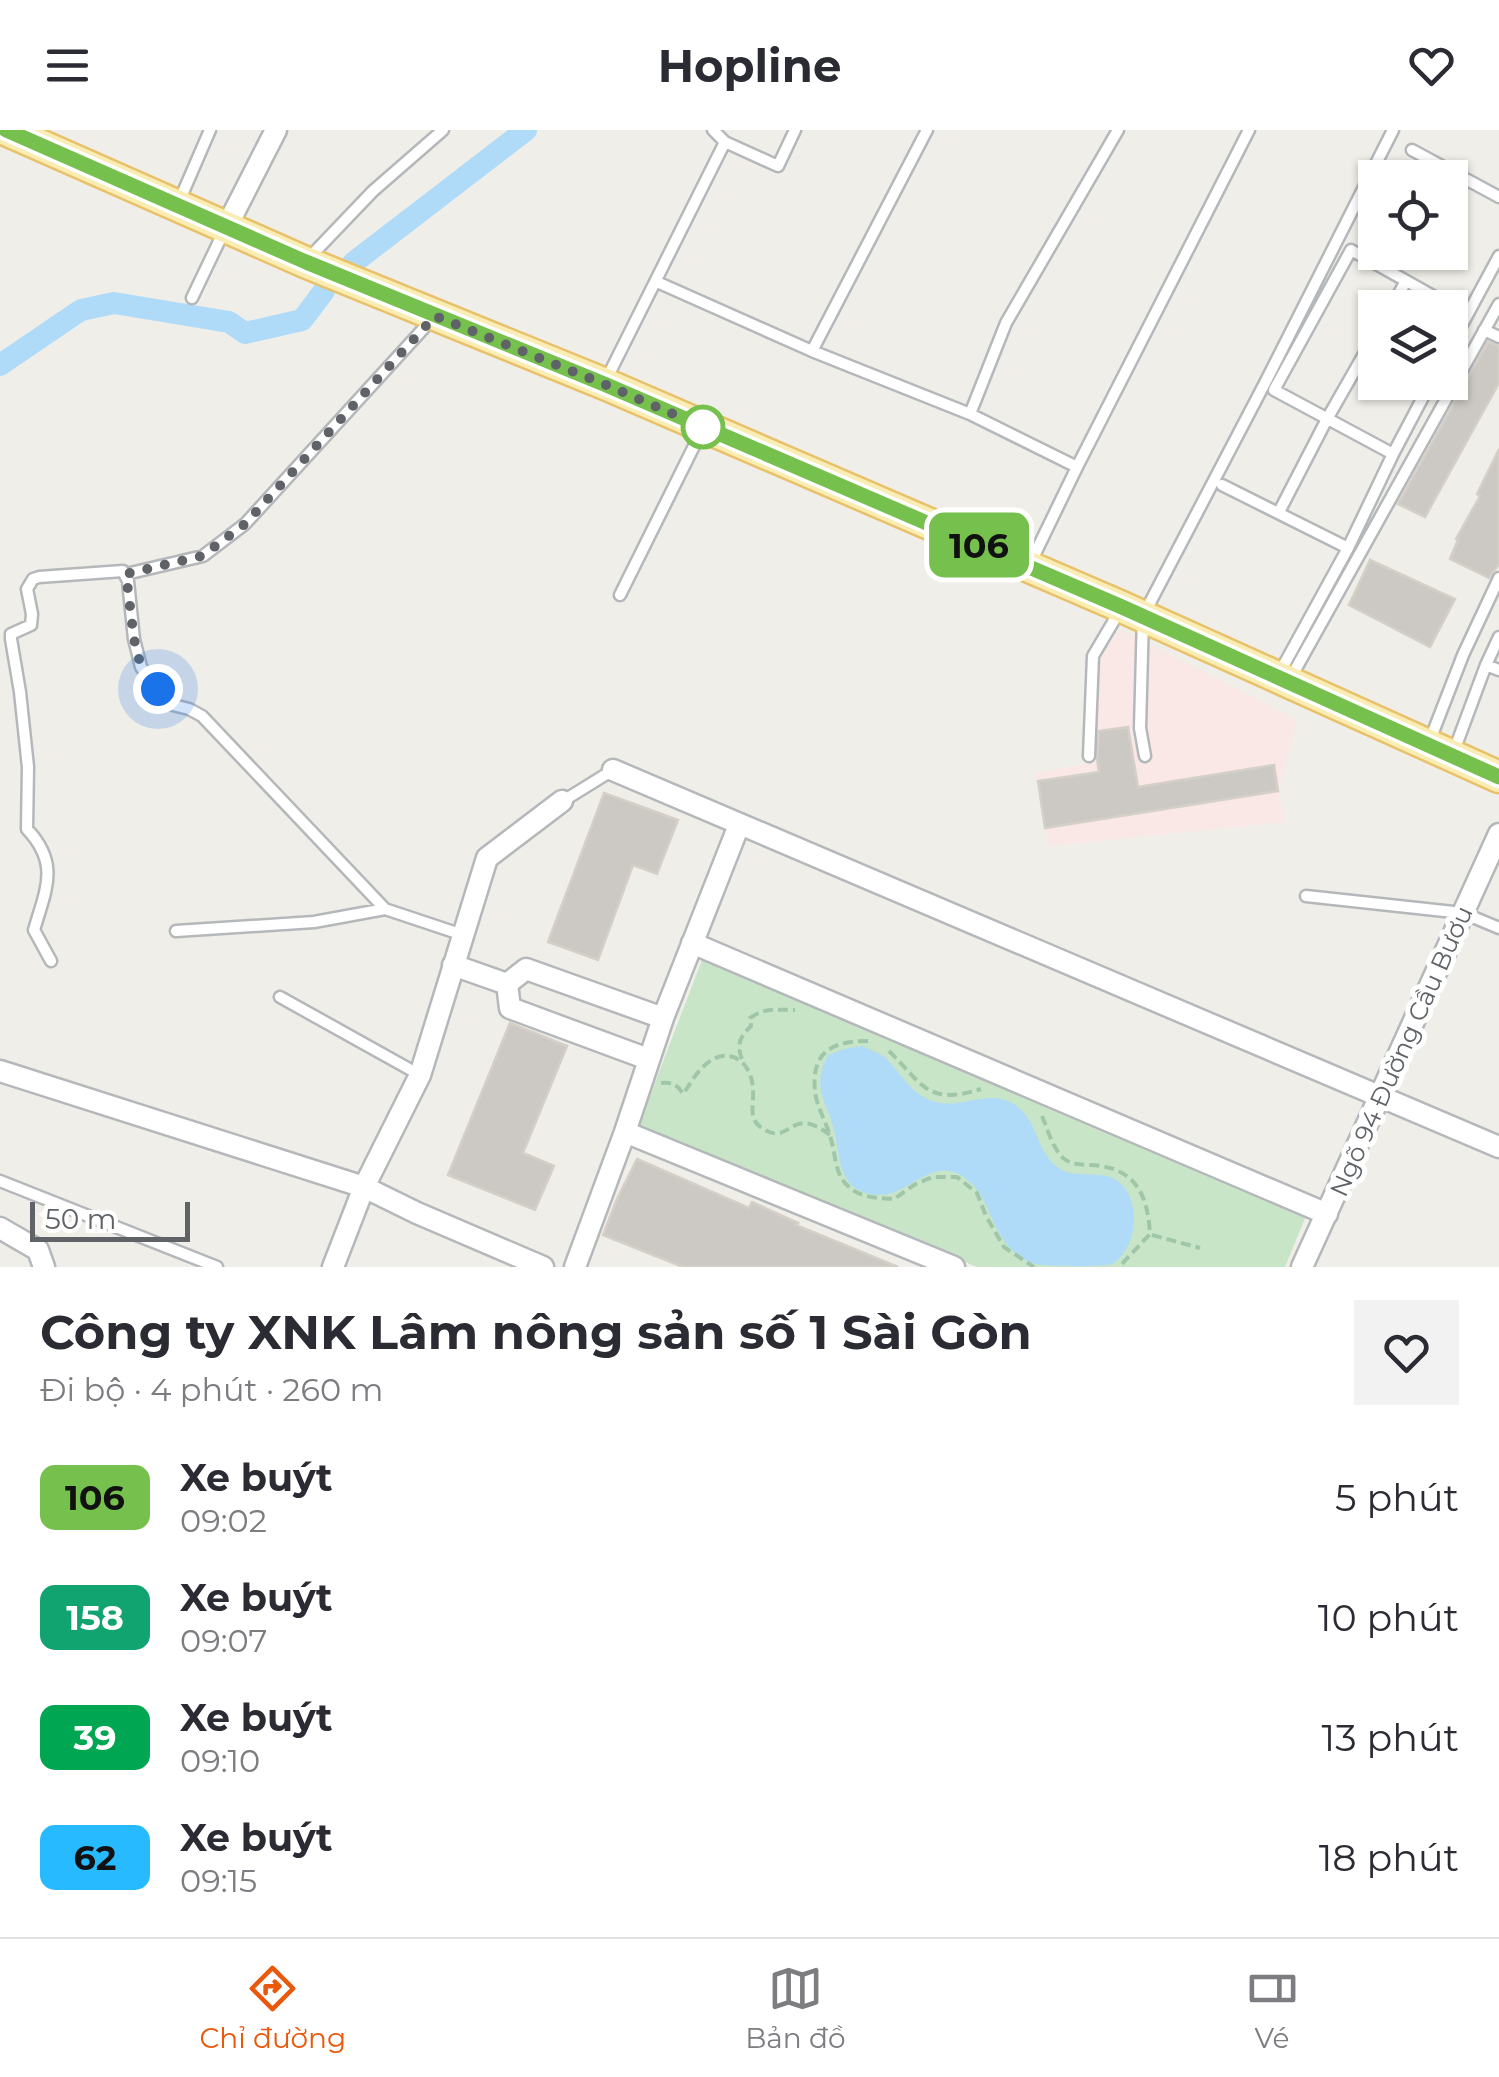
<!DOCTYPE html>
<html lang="vi">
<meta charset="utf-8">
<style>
:root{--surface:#fff;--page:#f2f2f3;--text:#2b2b33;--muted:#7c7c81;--line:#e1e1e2;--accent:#ea580c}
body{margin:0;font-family:Montserrat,sans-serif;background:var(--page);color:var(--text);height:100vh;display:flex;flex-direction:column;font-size:38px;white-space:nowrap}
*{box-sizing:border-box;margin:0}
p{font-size:32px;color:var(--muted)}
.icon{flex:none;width:55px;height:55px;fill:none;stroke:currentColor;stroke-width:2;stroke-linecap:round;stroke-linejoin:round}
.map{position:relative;height:1137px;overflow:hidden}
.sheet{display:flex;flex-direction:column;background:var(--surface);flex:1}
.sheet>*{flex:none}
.badge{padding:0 20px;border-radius:15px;font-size:35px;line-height:65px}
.fabs{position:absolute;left:1358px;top:30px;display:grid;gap:20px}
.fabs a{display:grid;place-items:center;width:110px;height:110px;border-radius:0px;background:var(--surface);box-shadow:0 2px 8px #0004;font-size:50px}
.scale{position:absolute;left:30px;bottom:25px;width:160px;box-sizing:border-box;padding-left:10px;border:5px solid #5f6367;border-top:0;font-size:28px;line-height:35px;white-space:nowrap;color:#5f6367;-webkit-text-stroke:8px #fff;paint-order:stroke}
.you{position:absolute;width:50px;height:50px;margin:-25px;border:8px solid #fff;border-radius:50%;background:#1a73e8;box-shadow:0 0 0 15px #1a73e833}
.map>.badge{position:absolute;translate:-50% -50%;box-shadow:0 0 0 5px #fff}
.round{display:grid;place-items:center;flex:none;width:105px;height:105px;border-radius:0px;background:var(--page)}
.headline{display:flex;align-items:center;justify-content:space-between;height:170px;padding:0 40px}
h1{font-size:48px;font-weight:700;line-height:75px}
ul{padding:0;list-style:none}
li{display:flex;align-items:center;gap:30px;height:120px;padding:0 40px}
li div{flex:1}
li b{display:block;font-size:38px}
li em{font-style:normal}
li .badge{min-width:110px;font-weight:700;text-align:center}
header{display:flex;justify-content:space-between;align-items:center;height:130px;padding:0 40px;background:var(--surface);font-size:45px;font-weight:700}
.tabs{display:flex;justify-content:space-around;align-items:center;height:140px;border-top:2px solid var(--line);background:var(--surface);font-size:28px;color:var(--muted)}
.tabs a{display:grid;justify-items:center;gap:5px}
.tabs .selected{color:var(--accent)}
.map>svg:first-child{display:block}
.medical{fill:#fae8e7}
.green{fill:#c8e5c7}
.water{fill:#afdbf9}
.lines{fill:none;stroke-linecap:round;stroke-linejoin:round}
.canal{stroke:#afdbf9;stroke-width:22}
.building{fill:#ccc9c5;stroke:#d5d0c7;stroke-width:2.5}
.lane-casing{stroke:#b5b8bb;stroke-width:15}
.street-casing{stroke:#b5b8bb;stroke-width:25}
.primary-casing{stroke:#e8c16a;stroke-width:35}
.path{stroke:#a0c6aa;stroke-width:4;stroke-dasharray:10 5;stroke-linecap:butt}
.lane{stroke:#fff;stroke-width:10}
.street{stroke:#fff;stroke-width:20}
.primary{stroke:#f9edb4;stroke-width:30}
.line-casing{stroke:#fff;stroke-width:22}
.line{stroke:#76c04d;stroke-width:15}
.walk{stroke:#5f6367;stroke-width:10;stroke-dasharray:0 18}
.stop-dot{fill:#fff;stroke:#76c04d;stroke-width:5}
.labels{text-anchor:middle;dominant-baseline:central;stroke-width:10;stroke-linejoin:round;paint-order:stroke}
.street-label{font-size:25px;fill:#5f6367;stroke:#fff}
</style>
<header><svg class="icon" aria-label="menu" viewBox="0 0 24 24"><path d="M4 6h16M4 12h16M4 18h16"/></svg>Hopline<svg class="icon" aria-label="heart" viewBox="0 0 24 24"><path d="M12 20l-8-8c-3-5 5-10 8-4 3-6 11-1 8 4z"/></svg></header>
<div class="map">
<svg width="1499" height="1137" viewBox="0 0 1499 1137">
<rect width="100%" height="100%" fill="#f0eee8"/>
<!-- medical -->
<path class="medical" d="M1120 499 1296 589 1279 661 1285 692 1049 716 1035 643 1090 633 1099 531Z"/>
<!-- green -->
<path class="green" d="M702 830 1306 1086 1285 1137H977L638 997Z"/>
<!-- water -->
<path class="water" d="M862 916C868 919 877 922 883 926 903 943 911 968 940 973 965 977 989 959 1014 974 1037 988 1036 1020 1056 1036 1074 1052 1103 1037 1120 1053 1142 1073 1137 1117 1113 1134 1102 1137 1044 1137 1031 1133 986 1111 996 1067 962 1046 930 1027 908 1067 878 1065 839 1062 841 1033 835 1004 828 971 810 960 828 925L845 919Z"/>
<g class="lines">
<!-- canal -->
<path class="canal" d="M353 133 526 0
M0 235 81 180 114 173 229 192 245 203 302 190 324 161"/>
</g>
<!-- building -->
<path class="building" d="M1488 212 1499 216V253L1425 387 1398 374Z
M1499 319V434L1489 448 1450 429 1458 410 1456 409 1480 366 1477 364Z
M1370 430 1455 469 1430 517 1349 475Z
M1128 597 1138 657 1274 635 1278 661 1045 698 1038 651 1099 642 1097 629 1099 601Z
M604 663 678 690 657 744 633 735 598 830 548 812Z
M510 893 567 916 523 1023 554 1036 535 1080 448 1045Z
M637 1029 749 1078 752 1072 798 1093 796 1095 898 1137H683L603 1105 617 1069Z"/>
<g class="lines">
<!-- lane casing -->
<g class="lane-casing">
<path id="lane" d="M713 0 725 12
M1412 20 1499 67
M178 74 210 0
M307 130 373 61 443 0
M657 152 812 221 927 0
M192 168 224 101
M1391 178 1406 151
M1484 200 1499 207
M1450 217 1499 126
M812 221 970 284
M606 250 725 12 778 36 795 0
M1393 324 1274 260 1351 120 1467 185
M1077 337 970 284 1006 193 1118 0
M1222 355 1348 418
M1279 382 1327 289 1375 205
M1031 432 1077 337 1249 0
M126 444 203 426 245 394 434 187
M620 465 703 298
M1486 535 1499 507
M1280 542 1348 418 1393 324 1431 252
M1289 551 1499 174
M1430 610 1463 525 1499 448
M1454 621 1486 535 1499 540
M1089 626 1093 526 1119 482
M1145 626 1140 598 1143 486 1266 251 1393 0
M563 671 613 640
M1306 766 1463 783 1499 798
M176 801 314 792 385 779 463 805
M51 831 34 800C46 759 60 734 27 699L28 637 20 562 11 509V504L31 495 32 484 27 459 33 449 39 447 123 441 128 451 134 509 141 537 169 574 189 579 202 586 385 779
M280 867 420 945
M0 1051 217 1137"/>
</g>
<!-- street casing -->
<g class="street-casing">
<path id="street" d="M227 96 276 0
M613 640 1499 1017
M692 813 1327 1084
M453 835 507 854
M648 929 510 878 507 854 526 839 663 888
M0 941 364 1057 417 1083 543 1137
M625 1002 954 1137
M0 1098 38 1120 44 1137
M333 1137 364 1057 420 945 487 728 562 671
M575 1137 625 1002 663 888 739 695
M1302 1137 1499 704"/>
</g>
<!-- primary casing -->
<g class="primary-casing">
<path id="primary" d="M6 0 305 132 605 254 1122 477 1499 647"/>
</g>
<!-- path -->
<path class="path" d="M868 911C833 911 811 921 815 961 816 975 826 992 830 1006 836 1023 834 1045 849 1057 861 1068 878 1068 894 1069L914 1055 932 1047H957L977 1063 986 1086 1004 1117 1034 1137
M889 921C923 954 926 976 981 959
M742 929C736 914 740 907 751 896L750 888C766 877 777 880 795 880
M661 953C672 952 677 954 683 964 689 956 694 946 701 939 724 913 752 928 753 960 754 970 750 982 755 991 757 995 763 999 767 1001 791 1013 791 975 830 1005
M1042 986C1048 1000 1052 1017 1063 1028 1074 1037 1088 1034 1101 1036 1139 1042 1148 1070 1150 1104L1119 1137
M1152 1105 1200 1118"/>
<!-- lane -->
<use href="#lane" class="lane"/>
<!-- street -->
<use href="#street" class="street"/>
<!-- primary -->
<use href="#primary" class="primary"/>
</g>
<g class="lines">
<!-- line casing -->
<g class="line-casing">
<path id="line" d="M6 0 306 132 604 254 1122 477 1499 647"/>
</g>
<!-- line -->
<use href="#line" class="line"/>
<!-- walk -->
<path class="walk" d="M158 559 141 537 134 509 126 444 202 426 245 394 435 186 604 254 703 297"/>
</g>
<!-- markers -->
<circle class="stop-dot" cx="703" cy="297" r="20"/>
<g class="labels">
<!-- street labels -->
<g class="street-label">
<text transform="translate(1401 921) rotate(-66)">Ngõ 94 Đường Cầu Bươu</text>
</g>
</g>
</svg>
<div class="fabs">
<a><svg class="icon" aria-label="locate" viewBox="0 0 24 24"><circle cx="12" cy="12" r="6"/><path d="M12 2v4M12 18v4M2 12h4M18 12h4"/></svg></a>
<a><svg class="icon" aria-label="layers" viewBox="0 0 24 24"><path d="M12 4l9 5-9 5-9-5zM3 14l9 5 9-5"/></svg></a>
</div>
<div class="scale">50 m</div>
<div class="you" style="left:158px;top:559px"></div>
<b class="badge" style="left:979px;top:415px;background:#76c04d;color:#111">106</b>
</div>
<section class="sheet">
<div class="headline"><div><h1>Công ty XNK Lâm nông sản số 1 Sài Gòn</h1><p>Đi bộ · 4 phút · 260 m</p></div><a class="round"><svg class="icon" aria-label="heart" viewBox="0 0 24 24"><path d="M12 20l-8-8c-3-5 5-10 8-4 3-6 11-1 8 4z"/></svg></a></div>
<ul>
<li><span class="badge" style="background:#76c04d;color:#111">106</span><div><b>Xe buýt</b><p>09:02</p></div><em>5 phút</em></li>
<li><span class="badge" style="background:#11a471;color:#fff">158</span><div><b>Xe buýt</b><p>09:07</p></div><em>10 phút</em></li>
<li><span class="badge" style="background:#00a651;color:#fff">39</span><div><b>Xe buýt</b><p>09:10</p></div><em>13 phút</em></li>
<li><span class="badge" style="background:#27baff;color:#111">62</span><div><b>Xe buýt</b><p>09:15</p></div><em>18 phút</em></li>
</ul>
</section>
<nav class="tabs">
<a class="selected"><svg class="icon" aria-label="directions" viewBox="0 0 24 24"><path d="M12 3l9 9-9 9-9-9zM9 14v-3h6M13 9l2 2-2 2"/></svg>Chỉ đường</a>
<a><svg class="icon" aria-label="map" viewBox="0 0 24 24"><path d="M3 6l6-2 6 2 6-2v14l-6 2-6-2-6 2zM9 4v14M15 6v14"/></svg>Bản đồ</a>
<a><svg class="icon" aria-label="tickets" viewBox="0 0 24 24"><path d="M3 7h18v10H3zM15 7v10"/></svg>Vé</a>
</nav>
